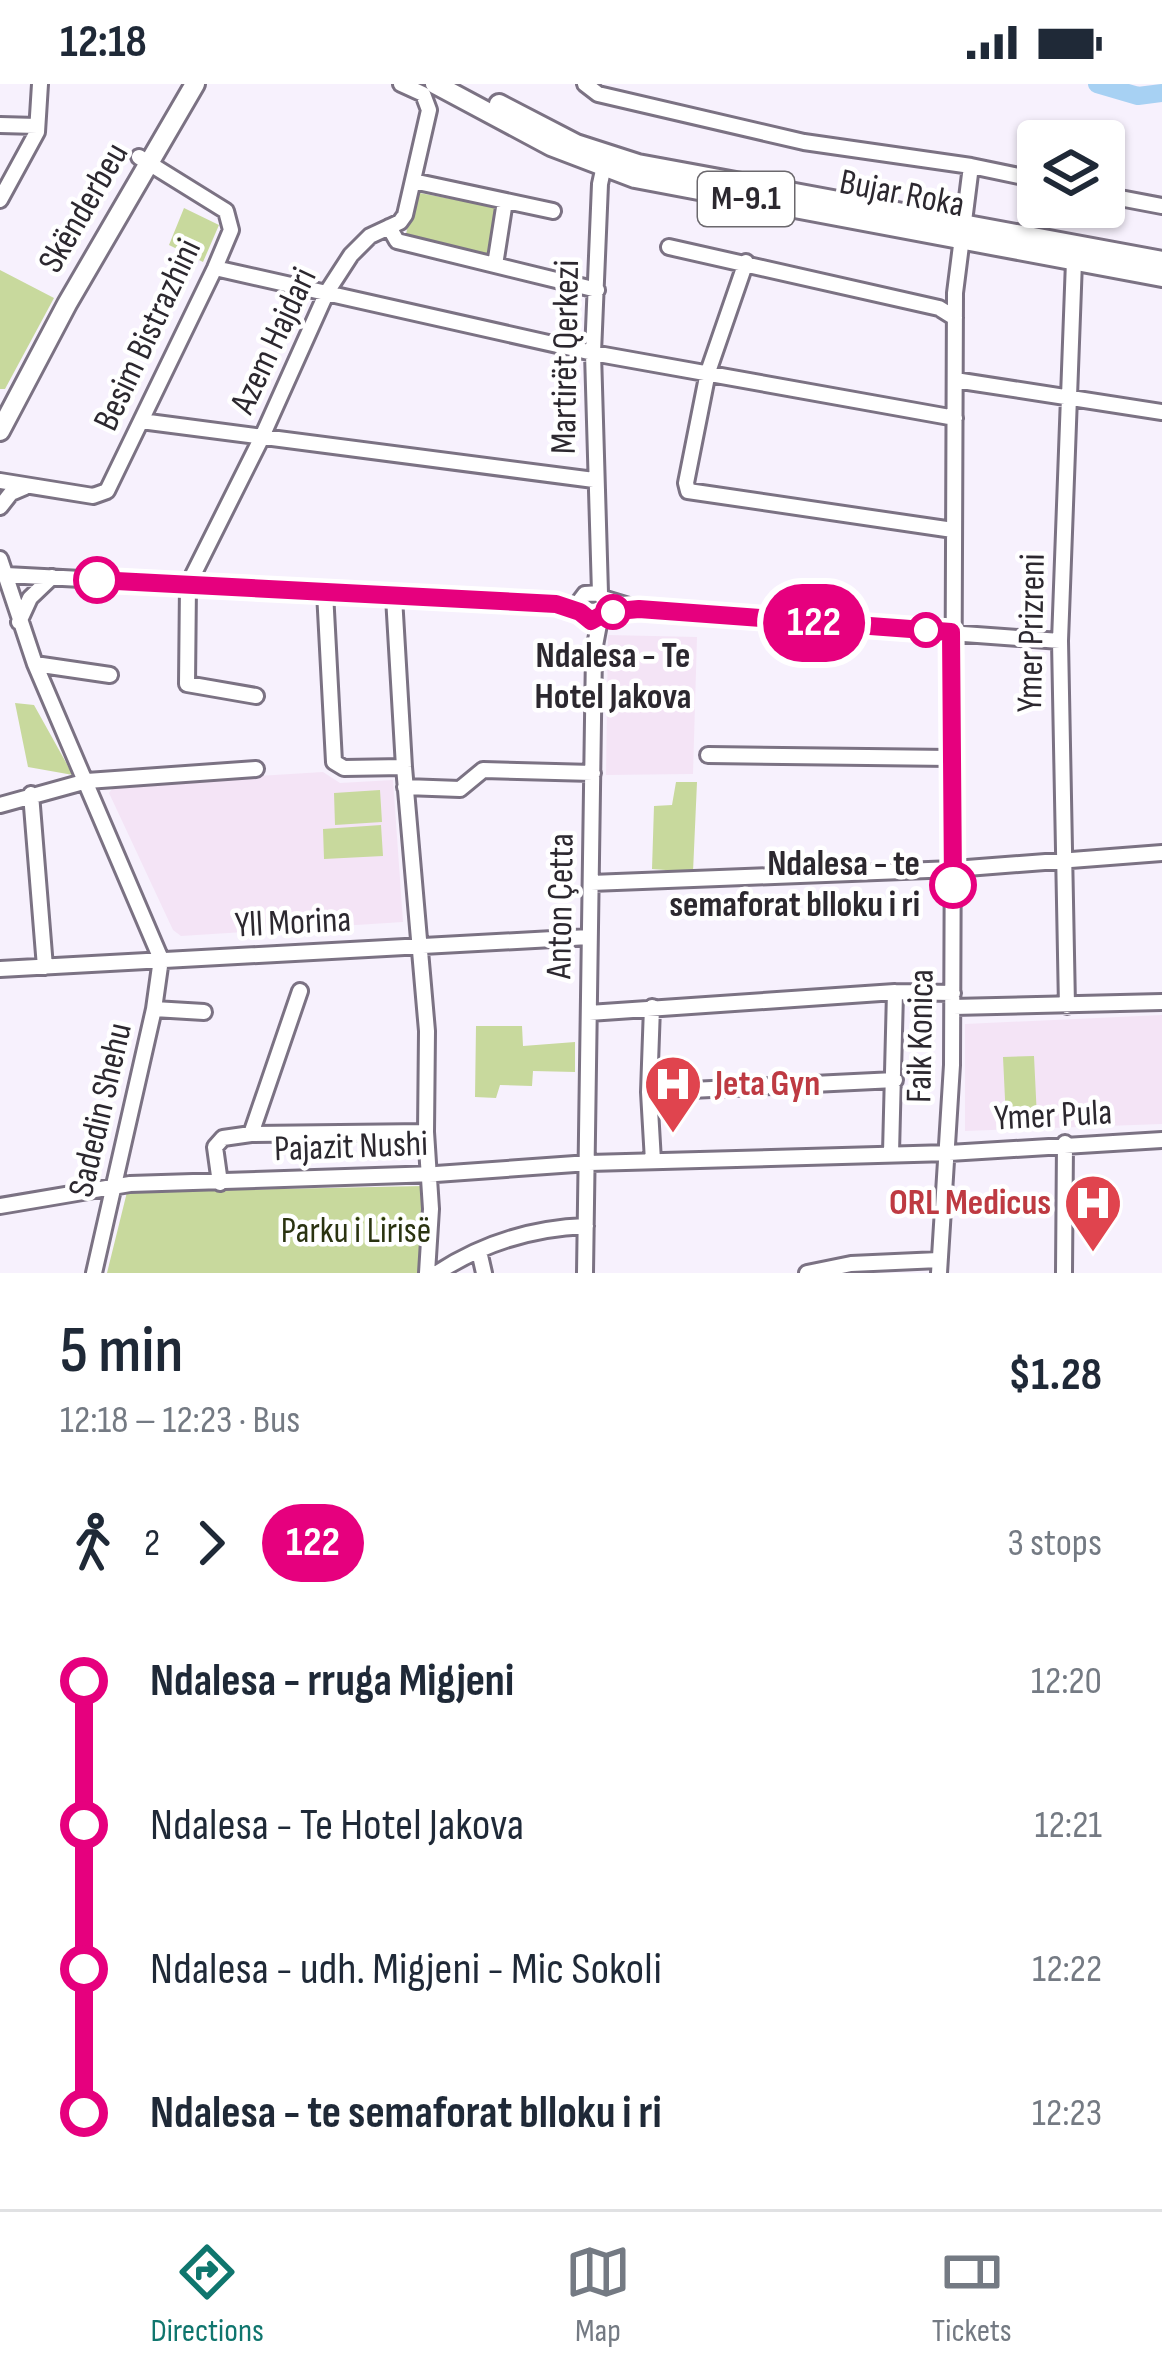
<!DOCTYPE html>
<meta charset="utf-8">
<style>
:root{--surface:#fff;--page:#f2f2f3;--text:#1f2937;--muted:#747a83;--line:#e0e1e3;--accent:#0f766e}
body{margin:0;font-family:"Sofia Sans Condensed",sans-serif;background:var(--page);color:var(--text);height:100vh;display:flex;flex-direction:column;font-size:45px;white-space:nowrap}
*{box-sizing:border-box;margin:0}
p{font-size:39px;color:var(--muted)}
.icon{flex:none;width:66px;height:66px;fill:none;stroke:currentColor;stroke-width:2;stroke-linecap:round;stroke-linejoin:round}
.map{position:relative;height:1189px;overflow:hidden}
.side{display:flex;flex-direction:column;background:var(--surface);flex:1}
.side>*{flex:none}
.badge{padding:0 24px;border-radius:39px;font-size:42px;line-height:78px}
.tools{position:absolute;left:1017px;top:36px;display:grid;gap:24px}
.tools a{display:grid;place-items:center;width:108px;height:108px;border-radius:12px;background:var(--surface);box-shadow:0 3px 9px #0004;font-size:60px}
.map>.badge{position:absolute;translate:-50% -50%;box-shadow:0 0 0 6px #fff}
.legs{display:flex;align-items:center;gap:18px;height:132px;padding:0 60px;font-size:39px}
.legs p{margin-inline-start:auto}
.summary{display:flex;align-items:center;justify-content:space-between;height:204px;padding:0 60px}
h1{font-size:66px;font-weight:600;line-height:90px}
ul{padding:0 60px;list-style:none}
li{display:flex;align-items:center;gap:42px;height:144px;font-size:45px}
li i{display:grid;place-items:center;width:18px;height:100%;margin:0 15px;background:currentColor}
li i::after{content:'';width:30px;height:30px;margin:-15px;border:9px solid;border-radius:50%;background:var(--surface)}
li p{margin-inline-start:auto}
li:first-child i{background:linear-gradient(#0000 50%,currentColor 0)}
li:last-child i{background:linear-gradient(currentColor 50%,#0000 0)}
.status{display:flex;justify-content:space-between;align-items:center;height:84px;padding:0 60px;background:var(--surface);direction:ltr}
.status svg{height:33px;fill:currentColor}
.tabs{display:flex;justify-content:space-around;align-items:center;height:168px;border-top:3px solid var(--line);background:var(--surface);font-size:33px;color:var(--muted)}
.tabs a{display:grid;justify-items:center;gap:6px}
.tabs .selected{color:var(--accent)}
.map>svg:first-child{display:block}
.education{fill:#f4e4f6}
.green{fill:#c8d99d}
.lines{fill:none;stroke-linecap:round;stroke-linejoin:round}
.river{stroke:#a7d1f3;stroke-width:18}
.minor-casing{stroke:#7b7283;stroke-width:20}
.major-casing{stroke:#7b7283;stroke-width:24}
.minor{stroke:#fff;stroke-width:14}
.major{stroke:#fff;stroke-width:18}
.line-1-casing{stroke:#fff;stroke-width:27}
.line-1{stroke:#e6007e;stroke-width:18}
.stop-1-dot{fill:#fff;stroke:#e6007e;stroke-width:6}
.labels{text-anchor:middle;dominant-baseline:central;stroke-width:9;stroke-linejoin:round;paint-order:stroke}
.shield{fill:#fff;stroke:#6b686d;stroke-width:3}
.shield-label{font-size:33px;font-weight:bold;fill:#2c282f}
.street-label{font-size:36px;fill:#2c282f;stroke:#fff}
.stop-label{font-size:36px;font-weight:bold;fill:#2c282f;stroke:#fff}
.health-label{font-size:36px;font-weight:bold;fill:#be3a42;stroke:#fff;text-anchor:start}
.park-label{font-size:36px;fill:#2a3310;stroke:#fff}
</style>
<div class="status"><b>12:18</b><svg viewBox="0 0 49 12"><path d="M0 12V9h3v3zM5 12V6h3v6zM10 12V3h3v9zM15 12V0h3v12zM26 1h20v11H26zM47 4h2v5h-2z"/></svg></div>
<div class="map">
<svg width="1162" height="1189" viewBox="0 0 1162 1189">
<rect width="100%" height="100%" fill="#f7f1fd"/>
<!-- education -->
<path class="education" d="M608 551 697 553 693 690 606 691Z
M323 688 340 699 393 696 403 838 181 852 173 846 109 709 115 701Z
M1162 931V1040L965 1047V940Z"/>
<!-- green -->
<path class="green" d="M414 108 495 123 487 172 405 156Z
M184 124 219 141 203 178 169 161Z
M0 186 54 214 5 305H0Z
M15 619 34 621 73 691 28 683Z
M676 698H697L693 788 652 785 654 722 672 721Z
M380 706 382 738 335 741 334 709Z
M381 741 383 772 324 775 323 745Z
M476 942H522L523 962 575 958V988L533 987 532 1002 500 1001 496 1014 475 1013Z
M1034 972 1037 1034 1006 1036 1003 973Z
M423 1102 431 1154 420 1189H107L127 1108Z"/>
<g class="lines">
<!-- river -->
<path class="river" d="M1097 0 1138 12 1162 9"/>
<!-- minor casing -->
<g class="minor-casing">
<path id="minor" d="M585 0 598 10 804 58 971 82 1038 96
M0 41 37 42
M413 97 553 127
M1104 111 1162 122
M0 116 37 48 40 0
M389 143 397 157 597 206
M669 163 939 224 955 234
M746 178 708 288 686 399 688 407 953 446
M495 181 505 117
M215 184 593 269 955 334
M955 296 1162 328
M141 337 594 396
M0 397 93 412 107 407 215 184 231 146 226 127 139 73
M0 423 11 409 25 403
M0 475 35 580 161 875 154 925 94 1189
M6 491 556 520 580 528
M325 508 334 678 344 684 404 683
M600 509 593 269 600 100 605 77
M394 513 404 683 427 947 426 1048 431 1125 427 1189
M606 515 639 525 675 529 1060 557
M19 538 30 514 52 493
M35 580 110 591
M256 612 187 600 188 501 261 355 327 208 351 171 370 152 400 138 405 131 429 26 423 10 401 0
M708 671 951 674
M405 703 460 705 483 686 593 689
M31 710 45 883
M0 721 87 697 256 685
M591 799 954 785 1162 769
M0 885 589 853
M1067 922 1060 557 1074 177
M652 923 649 1008 895 996
M953 923 1162 918
M154 925 204 928
M589 929 895 908 953 909
M649 1008 653 1077
M251 1050 300 907
M891 1069 895 908
M220 1099 215 1063 223 1054 251 1050 426 1048
M0 1122 130 1100 436 1090 589 1079 949 1069 1162 1056
M479 1167 484 1189
M437 1189C483 1159 532 1144 586 1142
M585 1189 594 567 600 535 608 524 600 509 585 510 579 518 580 528 591 537 600 535
M807 1189 851 1180 939 1176
M939 1189 952 981 955 209 971 82
M1064 1189 1065 1059"/>
</g>
<!-- major casing -->
<g class="major-casing">
<path id="major" d="M435 0 551 62 635 94 1162 193
M499 20 576 60 638 80 1162 177
M0 347 67 220 195 0"/>
</g>
<!-- minor -->
<use href="#minor" class="minor"/>
<!-- major -->
<use href="#major" class="major"/>
</g>
<g class="lines">
<!-- line-1 casing -->
<g class="line-1-casing">
<path id="line-1" d="M97 496 556 520 580 528 591 537 607 528 639 525 951 548 953 801"/>
</g>
<!-- line-1 -->
<use href="#line-1" class="line-1"/>
</g>
<!-- icons -->
<defs>
<g id="hospital-pin" transform="scale(3)"><path d="M0 17L-7.5 6A9.5 9.5 0 1 1 7.5 6Z" fill="#e0444e" stroke="#fff"/><path d="M-5-5h3v3.5h4V-5h3V5h-3V1.5h-4V5h-3Z" fill="#fff"/></g>
</defs>
<g fill-rule="evenodd">
<use href="#hospital-pin" x="673" y="1000"/>
<use href="#hospital-pin" x="1093" y="1119"/>
</g>
<!-- markers -->
<g class="stop-1-dot">
<circle cx="97" cy="496" r="21"/>
<circle cx="613" cy="528" r="15"/>
<circle cx="926" cy="546" r="15"/>
<circle cx="953" cy="801" r="21"/>
</g>
<g class="labels">
<!-- shield labels -->
<rect class="shield" x="698" y="88" width="96" height="54" rx="9"/>
<g class="shield-label">
<text x="746" y="115">M-9.1</text>
</g>
<!-- street labels -->
<g class="street-label">
<text transform="translate(902 110) rotate(11)">Bujar Roka</text>
<text transform="translate(84 124) rotate(-60)">Skënderbeu</text>
<text transform="translate(148 251) rotate(-65)">Besim Bistrazhini</text>
<text transform="translate(274 257) rotate(-65)">Azem Hajdari</text>
<text transform="translate(566 273) rotate(-89)">Martirët Qerkezi</text>
<text transform="translate(1032 549) rotate(-89)">Ymer Prizreni</text>
<text transform="translate(561 822) rotate(-89)">Anton Çetta</text>
<text transform="translate(293 839) rotate(-3)">Yll Morina</text>
<text transform="translate(921 952) rotate(-89)">Faik Konica</text>
<text transform="translate(101 1026) rotate(-77)">Sadedin Shehu</text>
<text transform="translate(1053 1032) rotate(-3)">Ymer Pula</text>
<text transform="translate(351 1063) rotate(-2)">Pajazit Nushi</text>
</g>
<!-- stop labels -->
<g class="stop-label">
<text x="613" y="572">Ndalesa - Te<tspan x="613" dy="41">Hotel Jakova</tspan></text>
<text x="920" y="780" text-anchor="end">Ndalesa - te<tspan x="920" dy="41">semaforat blloku i ri</tspan></text>
</g>
<!-- health labels -->
<g class="health-label">
<text x="715" y="1000">Jeta Gyn</text>
<text x="1051" y="1119" text-anchor="end">ORL Medicus</text>
</g>
<!-- park labels -->
<g class="park-label">
<text x="356" y="1147">Parku i Lirisë</text>
</g>
</g>
</svg>
<div class="tools">
<a><svg class="icon" aria-label="layers" viewBox="0 0 24 24"><path d="M12 4l9 5-9 5-9-5zM3 14l9 5 9-5"/></svg></a>
</div>
<b class="badge" style="left:814px;top:539px;background:#e6007e;color:#fff">122</b>
</div>
<section class="side">
<div class="summary"><div><h1>5 min</h1><p>12:18 – 12:23 · Bus</p></div><b>$1.28</b></div>
<div class="legs"><svg class="icon" aria-label="walk" viewBox="0 0 24 24"><circle cx="13" cy="4" r="2"/><path d="M13 8l-2 6 4 7M11 14l-3 7M7 12l3-4h3l4 4"/></svg>2<svg class="icon" aria-label="forward" viewBox="0 0 24 24"><path d="M9 5l7 7-7 7"/></svg><b class="badge" style="background:#e6007e;color:#fff">122</b><p>3 stops</p></div>
<ul>
<li><i style="color:#e6007e"></i><b>Ndalesa - rruga Migjeni</b><p>12:20</p></li>
<li><i style="color:#e6007e"></i><span>Ndalesa - Te Hotel Jakova</span><p>12:21</p></li>
<li><i style="color:#e6007e"></i><span>Ndalesa - udh. Migjeni - Mic Sokoli</span><p>12:22</p></li>
<li><i style="color:#e6007e"></i><b>Ndalesa - te semaforat blloku i ri</b><p>12:23</p></li>
</ul>
</section>
<nav class="tabs">
<a class="selected"><svg class="icon" aria-label="directions" viewBox="0 0 24 24"><path d="M12 3l9 9-9 9-9-9zM9 14v-3h6M13 9l2 2-2 2"/></svg>Directions</a>
<a><svg class="icon" aria-label="map" viewBox="0 0 24 24"><path d="M3 6l6-2 6 2 6-2v14l-6 2-6-2-6 2zM9 4v14M15 6v14"/></svg>Map</a>
<a><svg class="icon" aria-label="tickets" viewBox="0 0 24 24"><path d="M3 7h18v10H3zM15 7v10"/></svg>Tickets</a>
</nav>
